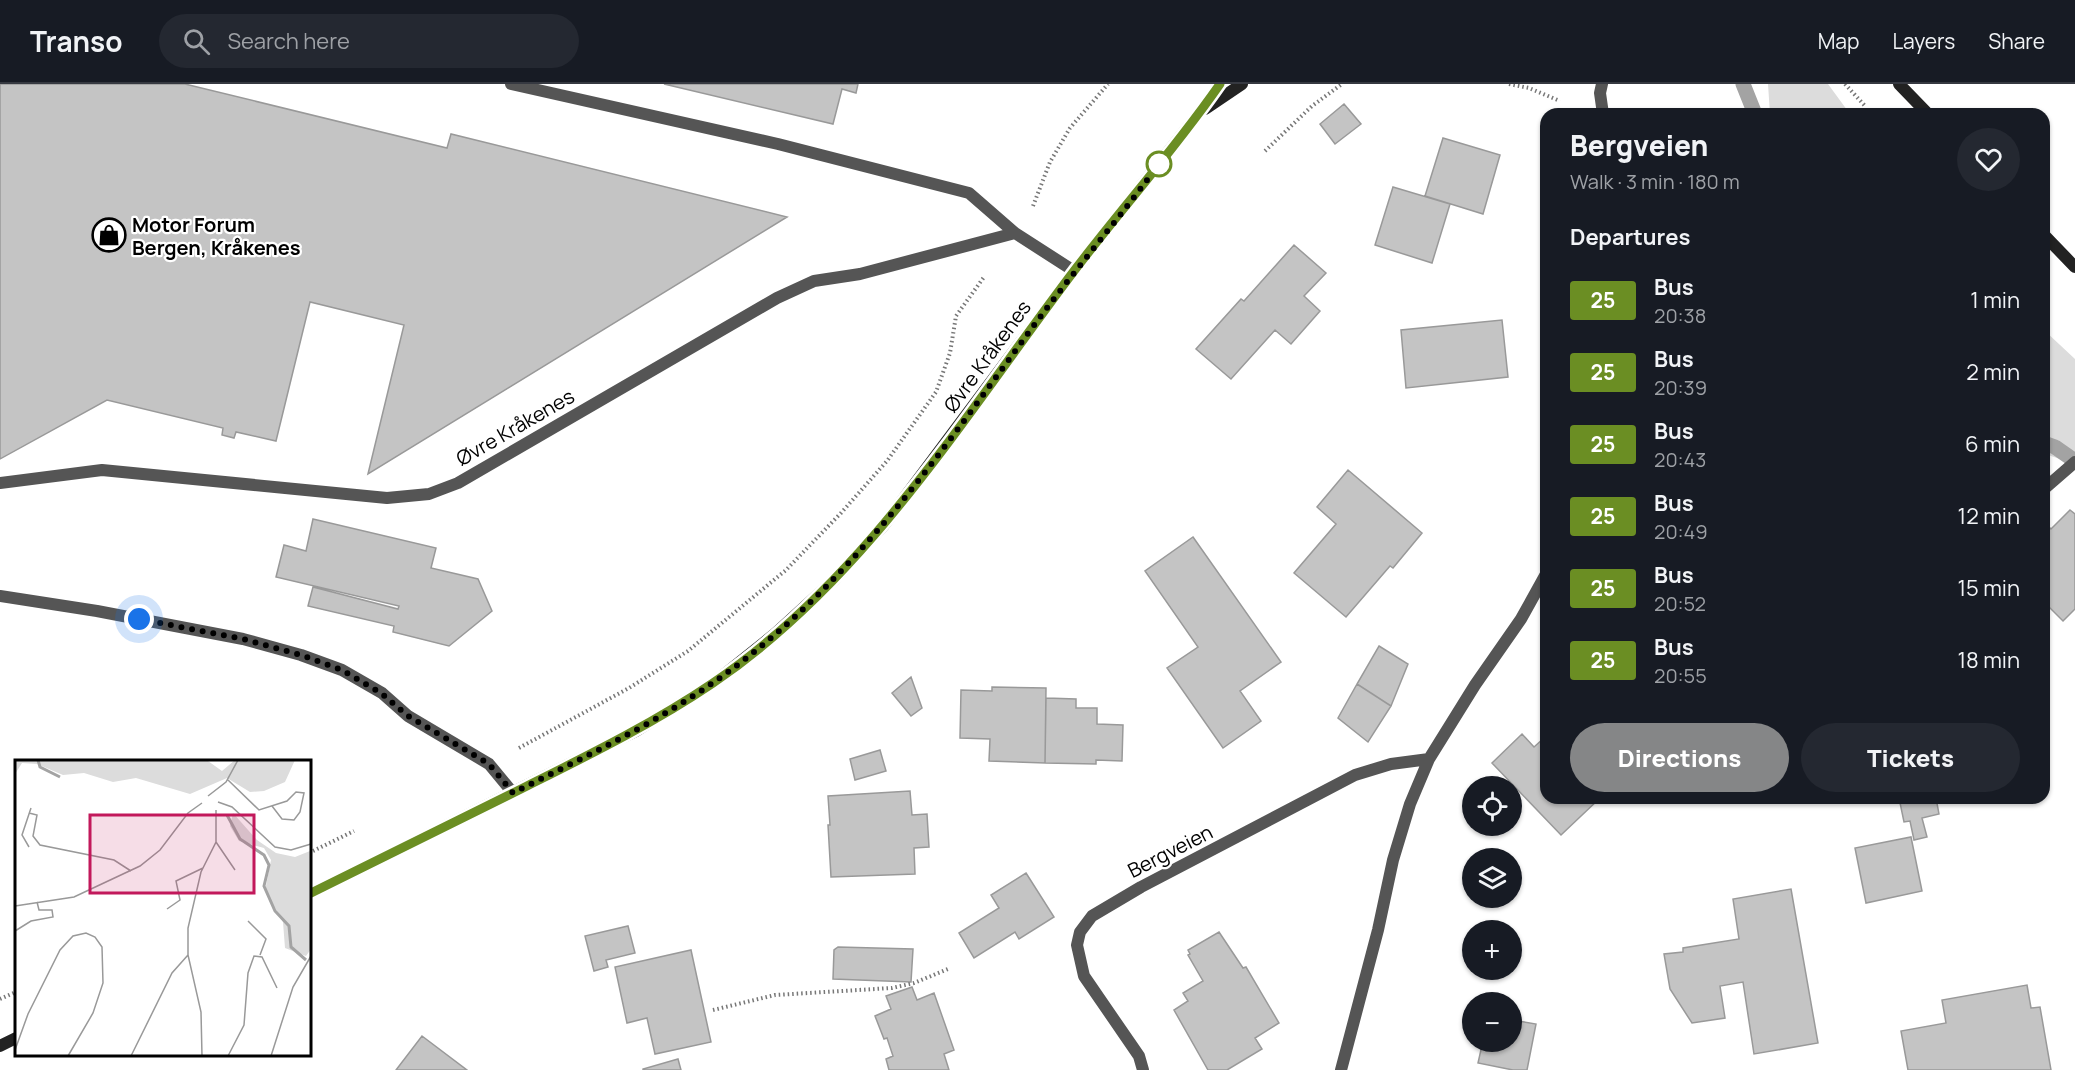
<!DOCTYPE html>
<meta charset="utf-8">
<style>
:root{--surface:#171b24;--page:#242831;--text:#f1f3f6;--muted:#9ea1a6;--line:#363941;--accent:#858687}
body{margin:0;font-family:Manrope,sans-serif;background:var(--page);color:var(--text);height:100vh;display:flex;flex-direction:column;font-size:22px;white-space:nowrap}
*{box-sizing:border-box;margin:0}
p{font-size:20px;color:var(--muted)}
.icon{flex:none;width:33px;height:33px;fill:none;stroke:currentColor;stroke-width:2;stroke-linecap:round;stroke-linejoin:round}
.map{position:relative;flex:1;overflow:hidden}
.details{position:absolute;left:1540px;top:24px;width:510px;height:696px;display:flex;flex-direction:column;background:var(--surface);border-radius:18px;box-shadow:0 2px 4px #0004}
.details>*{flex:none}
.badge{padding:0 12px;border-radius:4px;font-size:21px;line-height:39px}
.fabs{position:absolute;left:1462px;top:692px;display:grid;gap:12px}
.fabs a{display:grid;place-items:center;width:60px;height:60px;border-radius:50%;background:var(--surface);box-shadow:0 2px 4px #0004;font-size:30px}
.you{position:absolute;width:30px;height:30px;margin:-15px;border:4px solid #fff;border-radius:50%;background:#1a73e8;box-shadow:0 0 0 9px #1a73e833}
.map>.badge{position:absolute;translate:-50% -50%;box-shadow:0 0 0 3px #fff}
h2{padding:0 30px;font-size:22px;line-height:54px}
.round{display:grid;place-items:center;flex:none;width:63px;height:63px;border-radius:32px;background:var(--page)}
.head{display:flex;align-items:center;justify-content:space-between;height:102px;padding:0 30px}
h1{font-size:28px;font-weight:800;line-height:45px}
.primary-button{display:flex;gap:12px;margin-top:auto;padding:12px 30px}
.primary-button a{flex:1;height:69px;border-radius:36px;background:var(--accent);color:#fff;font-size:24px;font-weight:800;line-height:69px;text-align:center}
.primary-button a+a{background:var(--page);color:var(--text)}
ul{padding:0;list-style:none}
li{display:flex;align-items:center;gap:18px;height:72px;padding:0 30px}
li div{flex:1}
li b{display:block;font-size:22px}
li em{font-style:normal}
li .badge{min-width:66px;font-weight:700;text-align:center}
header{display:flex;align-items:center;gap:36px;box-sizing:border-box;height:84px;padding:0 30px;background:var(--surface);border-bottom:2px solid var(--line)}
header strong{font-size:28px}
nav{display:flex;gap:33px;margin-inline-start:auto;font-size:21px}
.search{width:420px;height:54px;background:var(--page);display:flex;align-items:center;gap:15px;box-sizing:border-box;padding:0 21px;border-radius:33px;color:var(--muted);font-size:22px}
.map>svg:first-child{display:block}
.green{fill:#dcdcdc}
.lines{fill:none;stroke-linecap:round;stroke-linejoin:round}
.stream{stroke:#a3a3a3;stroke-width:15}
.building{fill:#c4c4c4;stroke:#999;stroke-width:1.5}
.path{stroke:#777;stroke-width:4;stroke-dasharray:1.5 3;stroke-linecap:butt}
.lane{stroke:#555;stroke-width:12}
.street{stroke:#555;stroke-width:12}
.secondary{stroke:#222;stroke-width:12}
.line-casing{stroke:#fff;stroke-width:14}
.line{stroke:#6b8e23;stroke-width:9}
.walk{stroke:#000;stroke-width:6;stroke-dasharray:0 10.8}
.stop-dot{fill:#fff;stroke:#6b8e23;stroke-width:3}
.labels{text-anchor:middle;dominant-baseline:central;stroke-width:4.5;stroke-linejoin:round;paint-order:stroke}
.poi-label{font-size:20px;font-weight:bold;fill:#000;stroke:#fff;text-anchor:start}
.street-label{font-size:20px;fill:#000;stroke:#fff}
.inset-river{fill:none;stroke:#a3a3a3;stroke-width:3}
.inset-road{fill:none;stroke:#999;stroke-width:1.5}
.view{fill:#c2185b;fill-opacity:0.15;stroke:#c2185b;stroke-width:3}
.inset-edge{fill:none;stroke:#000;stroke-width:3}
</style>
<header>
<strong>Transo</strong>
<div class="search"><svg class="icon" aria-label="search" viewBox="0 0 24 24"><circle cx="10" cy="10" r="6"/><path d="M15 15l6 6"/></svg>Search here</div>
<nav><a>Map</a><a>Layers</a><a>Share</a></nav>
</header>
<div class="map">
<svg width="2075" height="986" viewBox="0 0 2075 986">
<rect width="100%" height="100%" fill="#fff"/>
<!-- green -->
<path class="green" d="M1768 0H1828L1850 30H1770Z
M2044 246 2075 275V380L2045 370Z"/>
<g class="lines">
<!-- stream -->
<path class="stream" d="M1743 0 1755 30
M2044 359 2055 363 2075 377"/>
</g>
<!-- building -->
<path class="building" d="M0 0H185L447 64 451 50 787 133 368 390 404 241 310 218 276 357 236 348 234 354 222 351 223 344 107 316 0 375Z
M664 0H858L856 9 842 5 833 40Z
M1344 20 1361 40 1335 60 1320 40Z
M1443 54 1500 71 1483 130 1425 112Z
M1393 103 1450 120 1432 179 1375 161Z
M1294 161 1326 189 1304 212 1320 227 1291 260 1275 246 1231 295 1196 265 1241 215 1244 217Z
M1502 236 1508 293 1406 304 1401 246Z
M1348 386 1422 449 1393 484 1390 482 1346 533 1294 489 1336 440 1317 423Z
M2070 426 2075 430V525L2063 537 2044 518V438L2051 445Z
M313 435 436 464 431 484 478 495 492 527 449 562 393 548 394 542 308 522 313 503 398 525 399 522 276 493 284 461 306 467Z
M1193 453 1281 578 1240 607 1261 637 1223 664 1167 584 1198 563 1145 487Z
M1379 562 1408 580 1391 622 1357 600Z
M911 593 922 624 911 632 892 609Z
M1357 600 1391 622 1368 658 1338 634Z
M992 603 1046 604 1045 679 989 677 990 655 960 654 961 606 992 607Z
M1046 614 1076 615V624H1097V640L1123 641 1122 677 1096 676V680L1045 679Z
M1522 650 1534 663 1544 654 1546 656V714H1600L1561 751 1492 679Z
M880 666 886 687 855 696 850 675Z
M910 707 912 731 927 730 929 763 914 764 915 790 831 793 828 741H830L828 712Z
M1899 714H1936L1939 730 1922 734 1927 753 1914 756 1910 737 1904 738Z
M1911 753 1922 807 1866 819 1855 764Z
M1026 789 1054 833 1019 855 1015 848 974 874 959 849 999 824 991 811Z
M1791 805 1818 959 1754 970 1743 898 1720 902 1725 934 1692 939 1670 905 1664 870 1683 868V864L1739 855 1733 815Z
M628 842 635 869 606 876 608 883 594 887 585 852Z
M1219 848 1243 884 1246 883 1279 939 1255 954 1262 965 1227 986H1208L1174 926 1188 917 1183 909 1203 897 1188 871 1190 870 1188 866Z
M838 863 913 865 911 898 833 895 834 866Z
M691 866 711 958 655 970 647 934 627 939 615 883Z
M2027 901 2031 924 2040 923 2051 986H1908L1901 947 1946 939 1942 916Z
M912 903 917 916 934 909 954 966 944 970 949 986H889L886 975 893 972 887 954 884 955 875 932 891 925 886 912Z
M1512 936 1536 940 1527 986H1513L1478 979 1483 957H1512Z
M422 952 467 986H396Z
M678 975 681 986H643V985Z"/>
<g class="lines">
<!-- path -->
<path class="path" d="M1509 0 1529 4 1560 17
M1845 0 1866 23
M1265 67 1312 22 1342 0
M1033 122 1050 78 1070 44 1108 0
M519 664 629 604 688 567 786 486 841 429 887 377 936 308 950 269 956 232 984 193
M309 769 354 747
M0 915 16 908
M713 926 775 911 892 904 914 899 948 885"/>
<!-- lane -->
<path class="lane" d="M511 0 778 60 969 109 1015 149 1074 187
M0 399 102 386 387 414 429 410 458 399 777 214 814 197 860 190 1015 149
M2044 405 2075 378"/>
<!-- street -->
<path class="street" d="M1602 0 1600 9 1603 30
M0 512 97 527 243 555 301 571 342 586 382 609 408 632 489 680 513 709
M1143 986 1139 972 1084 892 1077 861 1080 848 1092 832 1141 803 1355 691 1391 680 1429 675
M1341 986 1378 846 1393 776 1410 720 1429 675 1475 601 1521 535 1546 490"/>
<!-- secondary -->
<path class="secondary" d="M1899 0 1928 30
M1205 25 1242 0
M2044 151 2075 183
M309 810 636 647 715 598 776 549 834 496 884 441 1074 187 1199 29 1220 0
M0 962 16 954"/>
</g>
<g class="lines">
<!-- line casing -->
<g class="line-casing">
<path id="line" d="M309 810C382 774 455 738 527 702 591 670 654 639 713 599 866 495 964 332 1074 187 1122 124 1175 65 1220 0"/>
</g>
<!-- line -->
<use href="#line" class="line"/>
<!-- walk -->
<path class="walk" d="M139 535 243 555 301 571 342 586 381 609 408 632 489 680 513 709C582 674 651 642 714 598 848 505 938 372 1032 244 1073 188 1118 136 1159 80"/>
</g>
<!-- icons -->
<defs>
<g id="shop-ring" transform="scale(1.725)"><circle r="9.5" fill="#fff" stroke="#000" stroke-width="1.5"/><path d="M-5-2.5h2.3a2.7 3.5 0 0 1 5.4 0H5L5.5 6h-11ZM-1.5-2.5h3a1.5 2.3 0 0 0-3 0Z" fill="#000"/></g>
</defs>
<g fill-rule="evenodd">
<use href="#shop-ring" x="109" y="151"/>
</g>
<!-- markers -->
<circle class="stop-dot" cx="1159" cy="80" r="12"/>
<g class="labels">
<!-- poi labels -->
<g class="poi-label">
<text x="132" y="140">Motor Forum<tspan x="132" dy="23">Bergen, Kråkenes</tspan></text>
</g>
<!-- street labels -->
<g class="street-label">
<text transform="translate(987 272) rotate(-54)">Øvre Kråkenes</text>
<text transform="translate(515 343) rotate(-30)">Øvre Kråkenes</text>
<text transform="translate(1170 767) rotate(-27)">Bergveien</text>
</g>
</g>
<!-- overview -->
<g transform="translate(15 676)">
<rect width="296" height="296" fill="#fff"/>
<path d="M0 0 193 1 207 11 220 0H280L270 22 249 31 235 32 212 18 175 34 121 18 98 22 69 13 48 15 22 4 7 3 0 14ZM218 53 242 80 261 93 280 97 295 91 296 189 291 196 270 188 268 162 250 131 256 100 249 88 224 81 215 66Z" fill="#dcdcdc"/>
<path class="inset-river" d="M23 0 25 7 45 17M212 55 225 79 249 95 254 105 249 126 260 151 274 166 276 187 291 200"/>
<path class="inset-road" d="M213 20 244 50 272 41 281 32 289 33 285 52 279 60 267 59 257 46M193 36 211 22 223 0M203 42 217 47 260 87 276 90 296 84M14 53 22 55 18 76 25 85 99 100 116 111M201 82 220 110M14 87 7 75 16 48M0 146 59 137 125 106 145 90 173 53 187 43M152 149 165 140 161 121 188 108M233 161 251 179 245 195M0 171 16 161 38 157 37 150H24L22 142M0 290 13 254 45 190 58 176 71 173 80 177 87 187 88 223 78 253 53 296M116 296 157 213 173 195M187 296 186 252 173 195V168L186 112 201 82V50M213 296 229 265 233 213 239 196 247 197 262 228M256 296 278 227 296 196"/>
<path class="view" d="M75 55H239V133H75Z"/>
<rect width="296" height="296" class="inset-edge"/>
</g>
</svg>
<div class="fabs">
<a><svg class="icon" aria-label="locate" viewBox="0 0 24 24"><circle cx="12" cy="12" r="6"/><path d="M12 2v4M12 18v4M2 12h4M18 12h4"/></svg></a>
<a><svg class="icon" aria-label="layers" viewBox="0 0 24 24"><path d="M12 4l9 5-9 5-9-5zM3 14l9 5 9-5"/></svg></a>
<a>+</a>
<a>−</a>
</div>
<div class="you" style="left:139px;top:535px"></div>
<section class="details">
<div class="head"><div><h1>Bergveien</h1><p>Walk · 3 min · 180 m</p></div><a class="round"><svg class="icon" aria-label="heart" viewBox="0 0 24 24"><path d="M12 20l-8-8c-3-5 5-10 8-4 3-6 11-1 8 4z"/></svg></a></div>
<h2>Departures</h2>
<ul>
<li><span class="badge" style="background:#6b8e23;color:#fff">25</span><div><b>Bus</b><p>20:38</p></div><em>1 min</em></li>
<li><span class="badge" style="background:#6b8e23;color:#fff">25</span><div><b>Bus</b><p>20:39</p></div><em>2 min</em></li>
<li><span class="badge" style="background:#6b8e23;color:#fff">25</span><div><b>Bus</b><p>20:43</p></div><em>6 min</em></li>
<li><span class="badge" style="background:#6b8e23;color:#fff">25</span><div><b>Bus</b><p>20:49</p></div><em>12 min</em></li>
<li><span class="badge" style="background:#6b8e23;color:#fff">25</span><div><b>Bus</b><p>20:52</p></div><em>15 min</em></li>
<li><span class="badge" style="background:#6b8e23;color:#fff">25</span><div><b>Bus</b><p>20:55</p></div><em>18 min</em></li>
</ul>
<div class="primary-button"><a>Directions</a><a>Tickets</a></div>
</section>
</div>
